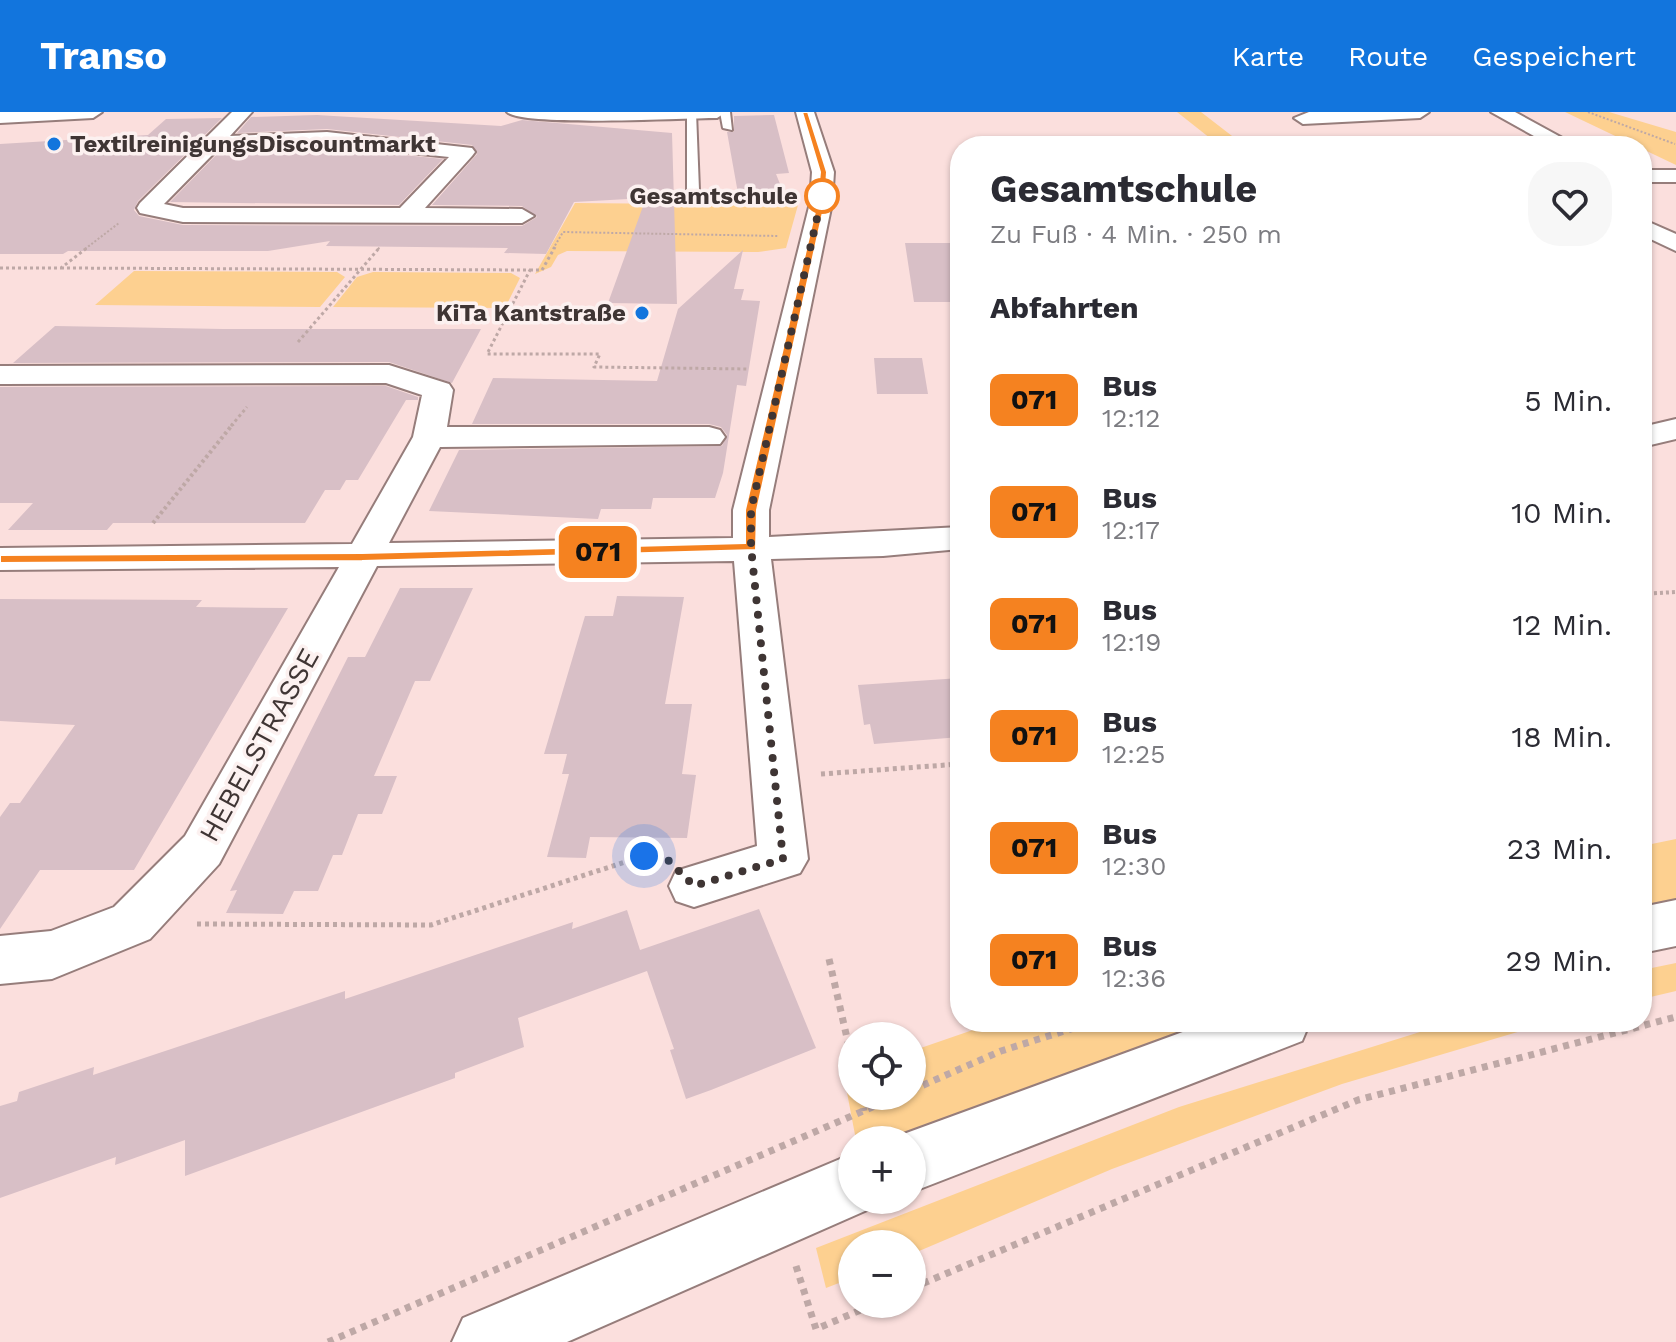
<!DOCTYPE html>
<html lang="de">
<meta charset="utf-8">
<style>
:root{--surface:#fff;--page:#f7f7f7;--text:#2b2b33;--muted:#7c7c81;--accent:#1275dd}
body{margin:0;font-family:"Work Sans",sans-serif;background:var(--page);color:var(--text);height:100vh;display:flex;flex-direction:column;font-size:30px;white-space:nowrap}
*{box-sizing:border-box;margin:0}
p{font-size:26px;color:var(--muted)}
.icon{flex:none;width:44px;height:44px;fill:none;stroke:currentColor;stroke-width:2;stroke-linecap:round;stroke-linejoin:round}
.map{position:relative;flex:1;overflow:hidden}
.sheet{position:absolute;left:950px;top:24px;width:702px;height:896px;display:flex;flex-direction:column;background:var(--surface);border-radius:32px;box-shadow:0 2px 6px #0004}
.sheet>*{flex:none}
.badge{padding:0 16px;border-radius:12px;font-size:28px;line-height:52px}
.controls{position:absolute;left:838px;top:910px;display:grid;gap:16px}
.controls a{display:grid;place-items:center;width:88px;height:88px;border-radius:50%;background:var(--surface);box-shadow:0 2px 6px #0004;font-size:40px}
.you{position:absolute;width:40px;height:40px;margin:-20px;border:6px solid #fff;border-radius:50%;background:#1a73e8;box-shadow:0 0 0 12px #1a73e833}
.map>.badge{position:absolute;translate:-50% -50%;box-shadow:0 0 0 4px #fff}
h2{padding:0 40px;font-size:30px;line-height:72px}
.round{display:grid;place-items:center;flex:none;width:84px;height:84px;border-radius:32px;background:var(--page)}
.headline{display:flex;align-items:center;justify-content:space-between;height:136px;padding:0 40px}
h1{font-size:38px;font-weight:700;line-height:60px}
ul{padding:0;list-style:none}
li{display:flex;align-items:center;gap:24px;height:112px;padding:0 40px}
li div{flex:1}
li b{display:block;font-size:30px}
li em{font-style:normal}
li .badge{min-width:88px;font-weight:700;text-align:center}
header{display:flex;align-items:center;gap:48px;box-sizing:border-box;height:112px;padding:0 40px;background:var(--accent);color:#fff}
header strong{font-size:38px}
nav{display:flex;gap:44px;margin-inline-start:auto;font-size:28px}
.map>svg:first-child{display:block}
.green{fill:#fdd090}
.building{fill:#d8bfc6}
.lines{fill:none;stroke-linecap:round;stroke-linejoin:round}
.service-casing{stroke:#967d7b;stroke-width:4}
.minor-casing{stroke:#967d7b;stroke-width:4}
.secondary-casing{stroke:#967d7b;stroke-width:4}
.path-far4{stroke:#bea8a6;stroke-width:2;stroke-dasharray:2 2;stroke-linecap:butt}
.path-far3{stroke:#bea8a6;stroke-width:3;stroke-dasharray:3 3;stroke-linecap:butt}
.path-far2{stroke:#bea8a6;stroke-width:4;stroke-dasharray:3 3;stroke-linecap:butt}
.path-far1{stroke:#bea8a6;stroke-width:5;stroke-dasharray:4 4;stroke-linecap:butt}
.path{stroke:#bea8a6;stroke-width:7;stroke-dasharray:6 6;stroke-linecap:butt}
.service{fill:#fff;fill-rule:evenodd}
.minor{fill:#fff;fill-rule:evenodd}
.secondary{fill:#fff;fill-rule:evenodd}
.line{fill:#f58220;stroke:#fff;stroke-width:2}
.walk{stroke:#3f3534;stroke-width:8;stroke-dasharray:0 14.4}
.poi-dot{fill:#1275dd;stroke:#fcf1f0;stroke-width:3}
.stop-dot{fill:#fff;stroke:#f58220;stroke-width:4}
.labels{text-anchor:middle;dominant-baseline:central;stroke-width:7;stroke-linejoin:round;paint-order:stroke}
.far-poi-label{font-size:24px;font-weight:bold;fill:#3f3534;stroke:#fcf1f0;text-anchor:start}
.far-stop-label{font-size:24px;font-weight:bold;fill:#3f3534;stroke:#fcf1f0;text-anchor:end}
.street-label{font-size:28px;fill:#3f3534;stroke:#fcf1f0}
</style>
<header>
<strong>Transo</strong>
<nav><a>Karte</a><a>Route</a><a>Gespeichert</a></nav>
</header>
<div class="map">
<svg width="1676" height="1230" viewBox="0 0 1676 1230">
<rect width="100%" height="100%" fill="#fbdfdd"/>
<!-- green -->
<path class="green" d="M1177 0H1201L1245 34H1220Z
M1565 0H1609L1676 20V53Z
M575 91 798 93 786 136 758 140 567 139 558 143 551 155 535 162Z
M134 159 337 160 345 165 320 195 95 193Z
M373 160 511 161 520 166 505 196 333 195 357 165Z
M1676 727V790L1642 797V734Z
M1676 851V879L1642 887V858Z
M996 910H1219L891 1028H856L845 970 852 968V984H912V939Z
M1452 910H1551L1342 972 1112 1057 912 1142V1132H852V1166L826 1176 816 1136 1179 995Z"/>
<!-- building -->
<path class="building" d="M317 3 501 14 522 8 672 21 677 192 608 191 646 86 574 90 546 142 504 141 508 136 326 134 330 129 268 139H68L63 142H0V32L148 23 166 7 222 6 138 89 134 98 139 104 183 113 522 114 537 105 522 94 432 93 477 42 472 33 327 17 237 21 251 5Z
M774 3 789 61 776 62 782 77H777L780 85 739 87 727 20H734V4Z
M327 35 443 47 399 93 170 90 219 40Z
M905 131H960V190H914Z
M743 138 734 177H744L741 188 760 189 746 274 737 273 723 361 715 386H653L651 397H601L598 407 429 399 459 338 722 334 727 323 721 315 709 312H472L493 266 657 269 678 197Z
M55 214 223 217H481L452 271 389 250 13 251Z
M874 246H922L928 282H877Z
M386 274 418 285V288H406L358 368H346L340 378H325L305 411H113L107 418H8L33 391H0V275Z
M400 476H473L430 569H415L374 664H397L382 702H358L342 743H333L318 779H294L283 802 226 801 237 778 230 779 348 545H365Z
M617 484 684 485 665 592H692L682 662 696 663 687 726 590 725 586 746 547 745 569 662H562L567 642H544L585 504H613Z
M0 487 202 488 196 495 288 496 134 758H40L0 817V705L10 691H20L75 613 0 609Z
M960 566V625L874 632 870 612 864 613 858 573Z
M759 797 816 936 711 978 686 987 670 938 674 937 647 859 518 906 524 935 455 961V966L185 1064V1028L115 1053 116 1045 0 1086V994L17 989 19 980 94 955 93 963 345 879V887L573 810 572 817 627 798 640 838Z"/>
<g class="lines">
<!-- service casing -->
<g class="service-casing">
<path id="service" d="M696 0 699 78 693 82 687 78V1Z
M720 0H730L732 18 723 16Z"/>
</g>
<!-- minor casing -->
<g class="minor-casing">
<path id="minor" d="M0 0H102L93 6 0 11Z
M232 0H252L230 24 327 20 472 36 475 40 472 44 425 96 522 97 534 104 522 111 183 110 140 101 137 96 140 91ZM327 32 449 45 400 96H183L164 92 218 37Z
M507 0H726L717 6C686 6 521 15 507 0Z
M796 0H814L834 60 832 91 769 398V425L960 415V437L883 444 771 447 808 747 800 761 694 795 676 789 669 774 676 759 757 734 734 449 377 454 219 752 150 827 52 867 0 872V824L51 819 114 795 185 724 339 455 0 458V436L352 432 413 325 422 283 386 271 0 272V254L389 253 449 272 453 278 447 315H709L720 318 725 325 720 332 440 335 389 431 733 426V398L810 91 812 60Z
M1309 0H1429L1420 6 1303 12 1294 6Z
M1491 0H1515L1577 34H1552Z
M1642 58H1676V70H1642Z
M1642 107 1676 122V139L1642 123Z
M1676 307V327L1642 335V315Z"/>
</g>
<!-- secondary casing -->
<g class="secondary-casing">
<path id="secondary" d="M1676 788V834L1642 841V795Z
M1210 910H1310L1302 929 912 1080V1028L890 1027Z
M852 1042V1088H877L874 1095 567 1230H452L463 1206Z"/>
</g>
<!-- path-far4 -->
<path class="path-far4" d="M1588 0 1675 32
M85 137 119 111
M378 137 380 135
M553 137 563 120 779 124"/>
<!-- path-far3 -->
<path class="path-far3" d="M0 156H61L88 135
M61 156 530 158 487 242H600L594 255 747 257
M530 158H542L555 135
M298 230 380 135
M231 314 247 295"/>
<!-- path-far2 -->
<path class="path-far2" d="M153 411 233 312
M1642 482 1676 480"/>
<!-- path-far1 -->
<path class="path-far1" d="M821 662 960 652
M197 812 431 813 628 749 660 740 662 743"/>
<!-- path -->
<path class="path" d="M829 847 852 948
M912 978 1001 939 1093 910
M861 984 864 999
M796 1154 816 1217 875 1192
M912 1176 1358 988 1676 905
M328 1230 898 984"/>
<!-- service -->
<use href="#service" class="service"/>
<!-- minor -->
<use href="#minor" class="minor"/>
<!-- secondary -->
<use href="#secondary" class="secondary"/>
</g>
<!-- line -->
<path class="line" d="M802 0H808L827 60 825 91 757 398 756 438 362 449 0 451V443L362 441 745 431V398L817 91 820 60Z"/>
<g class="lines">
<!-- walk -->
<path class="walk" d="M644 744 660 740 694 774 783 747 751 435V398L822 84"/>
</g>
<!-- markers -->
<g class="poi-dot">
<circle cx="54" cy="32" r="8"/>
<circle cx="642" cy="201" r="8"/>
</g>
<circle class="stop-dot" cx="822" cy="84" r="16"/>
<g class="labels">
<!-- far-poi labels -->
<g class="far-poi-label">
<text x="70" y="32">TextilreinigungsDiscountmarkt</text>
<text x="626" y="201" text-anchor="end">KiTa Kantstraße</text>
</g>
<!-- far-stop labels -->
<g class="far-stop-label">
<text x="798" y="84">Gesamtschule</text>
</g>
<!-- street labels -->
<g class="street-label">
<text transform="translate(259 633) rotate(-61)">HEBELSTRASSE</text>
</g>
</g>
</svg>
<div class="controls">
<a><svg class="icon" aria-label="locate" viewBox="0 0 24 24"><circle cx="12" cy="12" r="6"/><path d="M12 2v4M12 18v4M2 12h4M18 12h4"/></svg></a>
<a>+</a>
<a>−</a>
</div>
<div class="you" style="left:644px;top:744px"></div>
<b class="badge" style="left:598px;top:440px;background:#f58220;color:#111">071</b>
<section class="sheet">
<div class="headline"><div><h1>Gesamtschule</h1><p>Zu Fuß · 4 Min. · 250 m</p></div><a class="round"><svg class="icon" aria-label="heart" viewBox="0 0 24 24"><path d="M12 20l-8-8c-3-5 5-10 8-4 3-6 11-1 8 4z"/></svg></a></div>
<h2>Abfahrten</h2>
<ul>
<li><span class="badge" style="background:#f58220;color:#111">071</span><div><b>Bus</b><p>12:12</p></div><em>5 Min.</em></li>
<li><span class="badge" style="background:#f58220;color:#111">071</span><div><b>Bus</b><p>12:17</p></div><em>10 Min.</em></li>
<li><span class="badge" style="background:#f58220;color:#111">071</span><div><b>Bus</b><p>12:19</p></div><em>12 Min.</em></li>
<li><span class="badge" style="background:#f58220;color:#111">071</span><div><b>Bus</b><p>12:25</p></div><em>18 Min.</em></li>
<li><span class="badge" style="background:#f58220;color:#111">071</span><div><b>Bus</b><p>12:30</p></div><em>23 Min.</em></li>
<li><span class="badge" style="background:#f58220;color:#111">071</span><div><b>Bus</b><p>12:36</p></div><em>29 Min.</em></li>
</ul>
</section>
</div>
